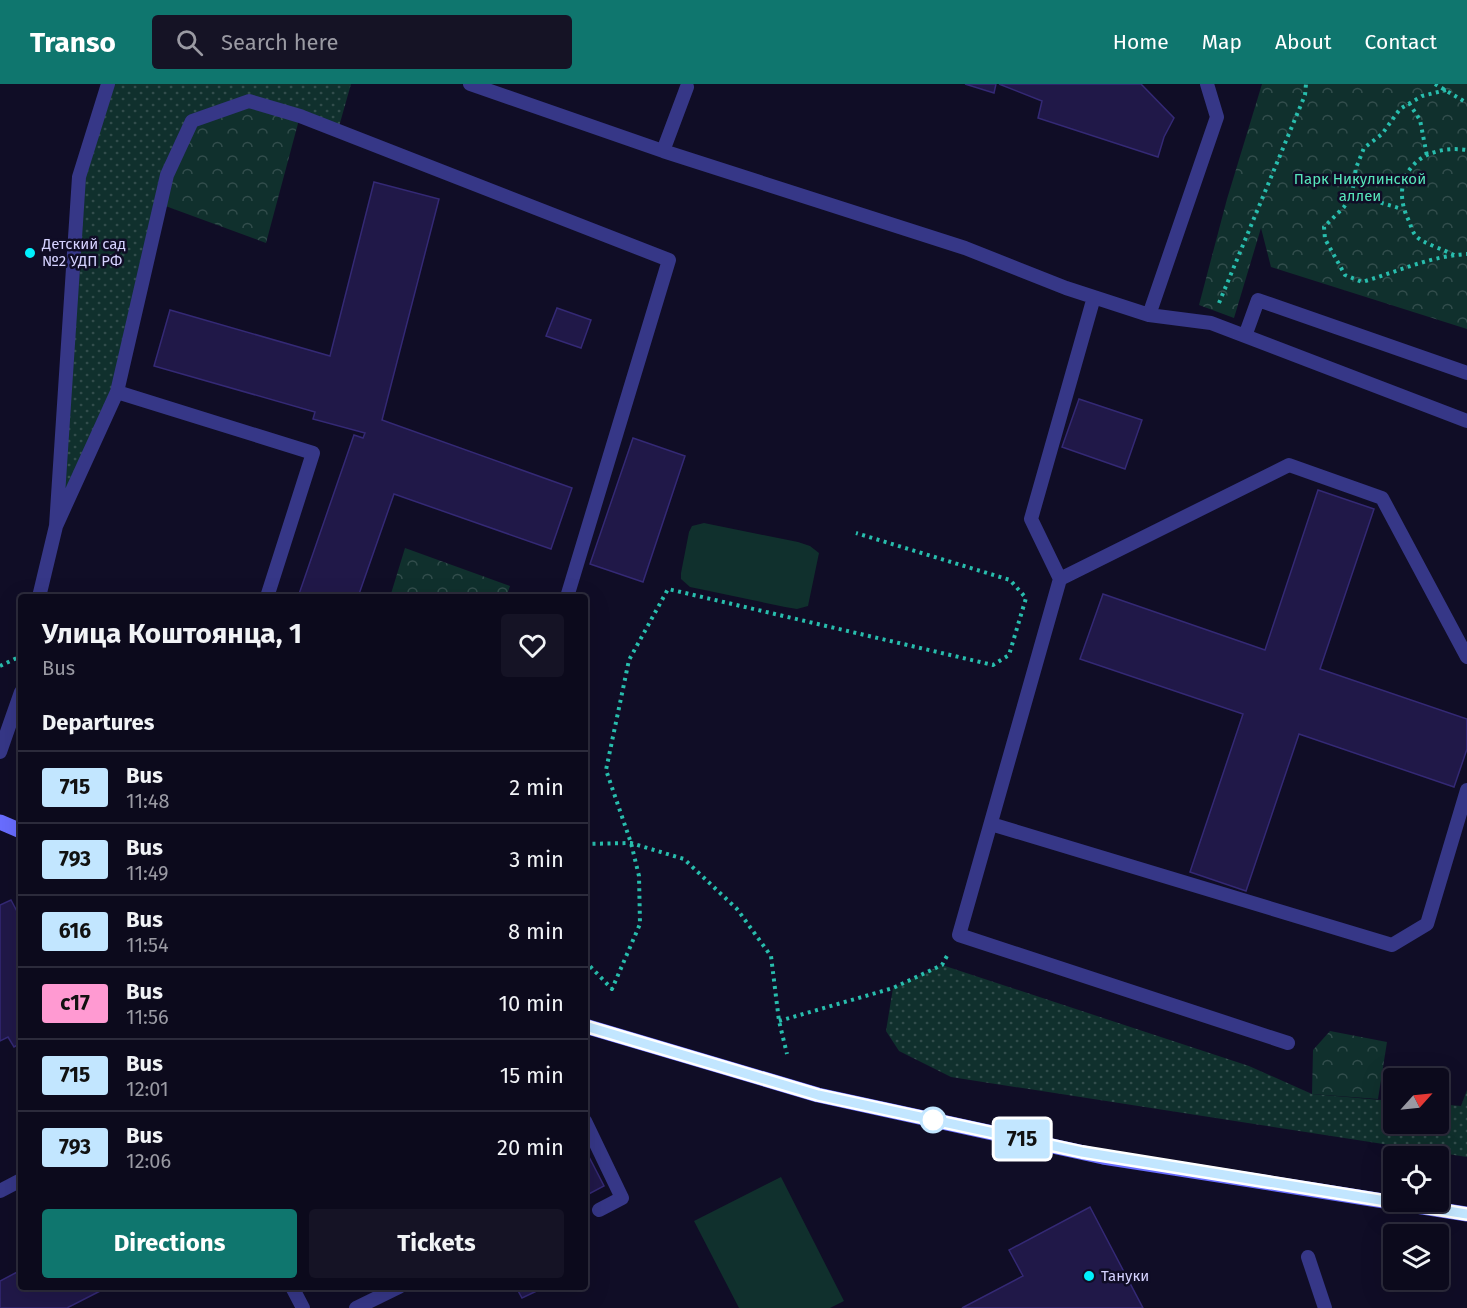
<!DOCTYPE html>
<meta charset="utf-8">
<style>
:root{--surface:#0c0a1c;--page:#151325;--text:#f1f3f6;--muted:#9a9aa3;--line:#2c2b3b;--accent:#0f766e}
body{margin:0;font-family:"Fira Sans",sans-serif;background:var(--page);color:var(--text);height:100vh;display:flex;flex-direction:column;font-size:22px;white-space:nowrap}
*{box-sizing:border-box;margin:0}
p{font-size:20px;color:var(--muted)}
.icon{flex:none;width:33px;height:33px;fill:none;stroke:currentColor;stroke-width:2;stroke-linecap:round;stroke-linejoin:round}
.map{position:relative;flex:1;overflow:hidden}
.sheet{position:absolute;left:18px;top:510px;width:570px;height:696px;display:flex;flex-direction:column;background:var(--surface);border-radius:6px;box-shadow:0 6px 24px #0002,0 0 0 2px var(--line)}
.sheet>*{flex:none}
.badge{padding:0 12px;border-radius:4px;font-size:21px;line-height:39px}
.needle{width:39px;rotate:63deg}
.fabs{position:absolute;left:1383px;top:984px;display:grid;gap:12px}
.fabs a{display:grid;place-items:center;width:66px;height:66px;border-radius:6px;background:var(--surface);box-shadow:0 6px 24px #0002,0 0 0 2px var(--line);font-size:30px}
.map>.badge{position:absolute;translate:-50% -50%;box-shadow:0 0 0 3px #fff}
h2{padding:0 24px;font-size:22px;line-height:54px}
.round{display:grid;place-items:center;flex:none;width:63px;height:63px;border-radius:6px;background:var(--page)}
.headline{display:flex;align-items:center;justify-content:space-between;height:102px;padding:0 24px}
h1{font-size:28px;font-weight:700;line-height:45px}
.button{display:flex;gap:12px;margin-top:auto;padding:12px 24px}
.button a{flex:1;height:69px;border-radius:6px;background:var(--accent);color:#fff;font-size:24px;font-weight:700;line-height:69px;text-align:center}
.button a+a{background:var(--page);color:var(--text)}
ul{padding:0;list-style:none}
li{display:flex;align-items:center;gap:18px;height:72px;padding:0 24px;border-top:2px solid var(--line)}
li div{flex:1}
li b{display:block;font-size:22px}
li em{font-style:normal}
li .badge{min-width:66px;font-weight:700;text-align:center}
header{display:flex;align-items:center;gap:36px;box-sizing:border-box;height:84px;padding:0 30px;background:var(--accent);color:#fff}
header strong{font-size:28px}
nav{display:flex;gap:33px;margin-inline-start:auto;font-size:21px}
.search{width:420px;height:54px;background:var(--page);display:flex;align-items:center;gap:15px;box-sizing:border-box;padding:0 21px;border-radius:6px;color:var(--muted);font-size:22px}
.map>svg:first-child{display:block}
.grass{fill:url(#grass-dots)}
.park{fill:url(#park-crowns)}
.pitch{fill:#10302d}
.building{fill:#201848;stroke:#342975;stroke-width:1.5}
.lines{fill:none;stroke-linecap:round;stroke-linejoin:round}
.path{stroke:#28bdad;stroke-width:4;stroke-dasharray:3 4.5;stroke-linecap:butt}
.lane{stroke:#363787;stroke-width:14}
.secondary{stroke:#696dff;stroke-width:15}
.line-casing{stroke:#fff;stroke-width:14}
.line{stroke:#c2e6ff;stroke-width:9}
.poi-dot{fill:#00f0fd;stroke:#100d26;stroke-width:2}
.stop-dot{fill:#fff;stroke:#c2e6ff;stroke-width:3}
.labels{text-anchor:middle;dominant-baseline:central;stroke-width:5;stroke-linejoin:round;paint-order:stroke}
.park-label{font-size:15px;fill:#57e6bb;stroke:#100d26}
.poi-label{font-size:15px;fill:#d5d2ff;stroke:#100d26;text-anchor:start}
</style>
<header>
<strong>Transo</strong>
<div class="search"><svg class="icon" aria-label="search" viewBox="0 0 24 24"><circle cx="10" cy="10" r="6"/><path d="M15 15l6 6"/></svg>Search here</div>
<nav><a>Home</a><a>Map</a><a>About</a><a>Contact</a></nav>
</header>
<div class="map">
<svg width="1467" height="1224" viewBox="0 0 1467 1224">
<defs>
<pattern id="grass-dots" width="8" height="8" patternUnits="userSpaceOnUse" patternTransform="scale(1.5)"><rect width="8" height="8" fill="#10302d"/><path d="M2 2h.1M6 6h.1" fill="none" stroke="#324d4c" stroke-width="1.8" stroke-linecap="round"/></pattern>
<pattern id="park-crowns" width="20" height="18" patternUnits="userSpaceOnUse" patternTransform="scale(1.5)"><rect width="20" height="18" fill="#10302d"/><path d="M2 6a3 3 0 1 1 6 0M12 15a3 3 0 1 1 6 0" fill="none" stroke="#324d4c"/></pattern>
</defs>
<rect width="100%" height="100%" fill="#100d26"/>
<!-- grass -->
<path class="grass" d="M108 0H351L338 46 300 32 167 91 117 308 56 442 79 93Z
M942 881 1249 982 1312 1010 1393 1017 1394 1040H1438L1439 1020 1461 1022 1467 1006V1073L951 993 899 967 886 947 893 904Z"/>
<!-- park -->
<path class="park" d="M1262 0H1467V245L1271 183 1261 144 1234 234 1199 221 1227 115Z
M249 17 300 32 266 159 160 120 192 37Z
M405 464 510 502 506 513H390Z
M1330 947 1387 958 1378 1015 1312 1010 1313 966Z"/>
<!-- pitch -->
<path class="pitch" d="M704 439 798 458 810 462 819 469 808 522 797 525 785 523 690 503 681 495V489L689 448 692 442Z
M781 1093 844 1217 830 1224H739L694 1137Z"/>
<!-- building -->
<path class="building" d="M965 0H996L994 9Z
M999 0H1141L1174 34 1164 53 1158 73 1038 34 1042 17Z
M374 98 439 115 382 336 572 404 551 465 394 410 358 513H298L354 351 363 354 365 349 313 335 315 328 154 282 170 226 330 272Z
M557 224 591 236 581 264 546 252Z
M1079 315 1142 336 1125 385 1062 363Z
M633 354 685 372 643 498 590 480Z
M1318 406 1374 425 1320 585 1467 635V665L1454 703 1299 650 1246 807 1190 788 1243 630 1080 575 1103 510 1265 566Z
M11 816 21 835V959L14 963 8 953 0 957V821Z
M585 1065 604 1102 585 1112Z
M1090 1123 1143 1224H962L1023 1192 1009 1166Z
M21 1186V1203H108L67 1224H0V1197Z
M516 1203H537L539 1206 522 1214Z"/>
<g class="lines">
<!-- path -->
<path class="path" d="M1435 0 1467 19
M1446 6 1422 12 1400 25 1382 50 1364 64 1356 84 1352 110 1344 123 1324 143 1325 155 1345 191 1362 198C1397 188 1430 172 1467 170
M1409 19 1420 36 1427 72
M1352 110 1402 125
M1454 171C1445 166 1422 159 1416 152 1413 149 1411 143 1410 139 1386 94 1419 59 1467 66
M1219 219 1305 11 1306 0
M0 582 21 572
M585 760 631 759 684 775 737 825 771 872 779 937 787 970
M585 877 612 905 640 840 639 792 631 759 606 686 629 576 668 505 993 581 1009 571 1026 514 1010 496 856 449
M779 937 893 904 942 881 948 870"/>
<!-- lane -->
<path class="lane" d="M470 0 663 67 965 164 1066 204 1149 231 1211 239 1467 337
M663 67 687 3
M1149 231 1217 33 1207 0
M1245 252 1258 216 1467 289
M117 308 313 369 267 513
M56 442 117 308 167 91 192 37 249 17 300 32 669 176 567 513
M1060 495 1031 435 1094 213
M39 513 56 442 79 93 108 0
M0 668 21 608
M991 740 1392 861 1427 840 1467 706
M1288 959 959 851 1060 495 1289 381 1382 414 1467 573
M585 1037 622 1114 599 1126
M0 1107 21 1096
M1308 1173 1325 1224
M292 1203 303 1224
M356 1224 399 1203"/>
<!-- secondary -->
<path class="secondary" d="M0 738 21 747
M585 942 818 1011 1103 1073 1467 1130"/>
</g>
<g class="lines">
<!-- line casing -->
<g class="line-casing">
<path id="line" d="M585 942 818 1011 1082 1068 1467 1130"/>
</g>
<!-- line -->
<use href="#line" class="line"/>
</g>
<!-- markers -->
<g class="poi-dot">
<circle cx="30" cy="169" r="6"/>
<circle cx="1089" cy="1192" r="6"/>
</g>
<circle class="stop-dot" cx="933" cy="1036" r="12"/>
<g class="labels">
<!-- park labels -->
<g class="park-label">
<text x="1360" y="95">Парк Никулинской<tspan x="1360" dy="17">аллеи</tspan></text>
</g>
<!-- poi labels -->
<g class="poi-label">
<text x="42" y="160">Детский сад<tspan x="42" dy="17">№2 УДП РФ</tspan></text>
<text x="1101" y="1192">Тануки</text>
</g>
</g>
</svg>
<div class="fabs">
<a><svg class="needle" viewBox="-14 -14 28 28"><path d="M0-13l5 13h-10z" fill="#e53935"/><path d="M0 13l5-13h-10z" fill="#9a9aa3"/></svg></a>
<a><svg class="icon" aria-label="locate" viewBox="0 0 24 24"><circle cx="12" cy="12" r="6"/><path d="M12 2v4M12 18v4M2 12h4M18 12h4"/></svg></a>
<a><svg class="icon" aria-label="layers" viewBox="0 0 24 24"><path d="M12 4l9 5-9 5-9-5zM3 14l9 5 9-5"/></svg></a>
</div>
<b class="badge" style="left:1022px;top:1055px;background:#c2e6ff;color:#111">715</b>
<section class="sheet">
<div class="headline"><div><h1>Улица Коштоянца, 1</h1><p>Bus</p></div><a class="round"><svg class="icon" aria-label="heart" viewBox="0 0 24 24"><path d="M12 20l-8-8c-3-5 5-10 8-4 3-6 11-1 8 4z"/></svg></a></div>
<h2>Departures</h2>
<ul>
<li><span class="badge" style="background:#c2e6ff;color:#111">715</span><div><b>Bus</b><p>11:48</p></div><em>2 min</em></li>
<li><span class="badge" style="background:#c2e6ff;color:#111">793</span><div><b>Bus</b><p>11:49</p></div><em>3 min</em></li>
<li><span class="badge" style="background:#c2e6ff;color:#111">616</span><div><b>Bus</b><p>11:54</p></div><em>8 min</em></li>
<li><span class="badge" style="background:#ff9ad2;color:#111">с17</span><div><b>Bus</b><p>11:56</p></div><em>10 min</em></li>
<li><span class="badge" style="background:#c2e6ff;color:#111">715</span><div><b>Bus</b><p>12:01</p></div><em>15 min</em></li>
<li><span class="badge" style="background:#c2e6ff;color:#111">793</span><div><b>Bus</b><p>12:06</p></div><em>20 min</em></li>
</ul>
<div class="button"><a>Directions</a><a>Tickets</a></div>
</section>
</div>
